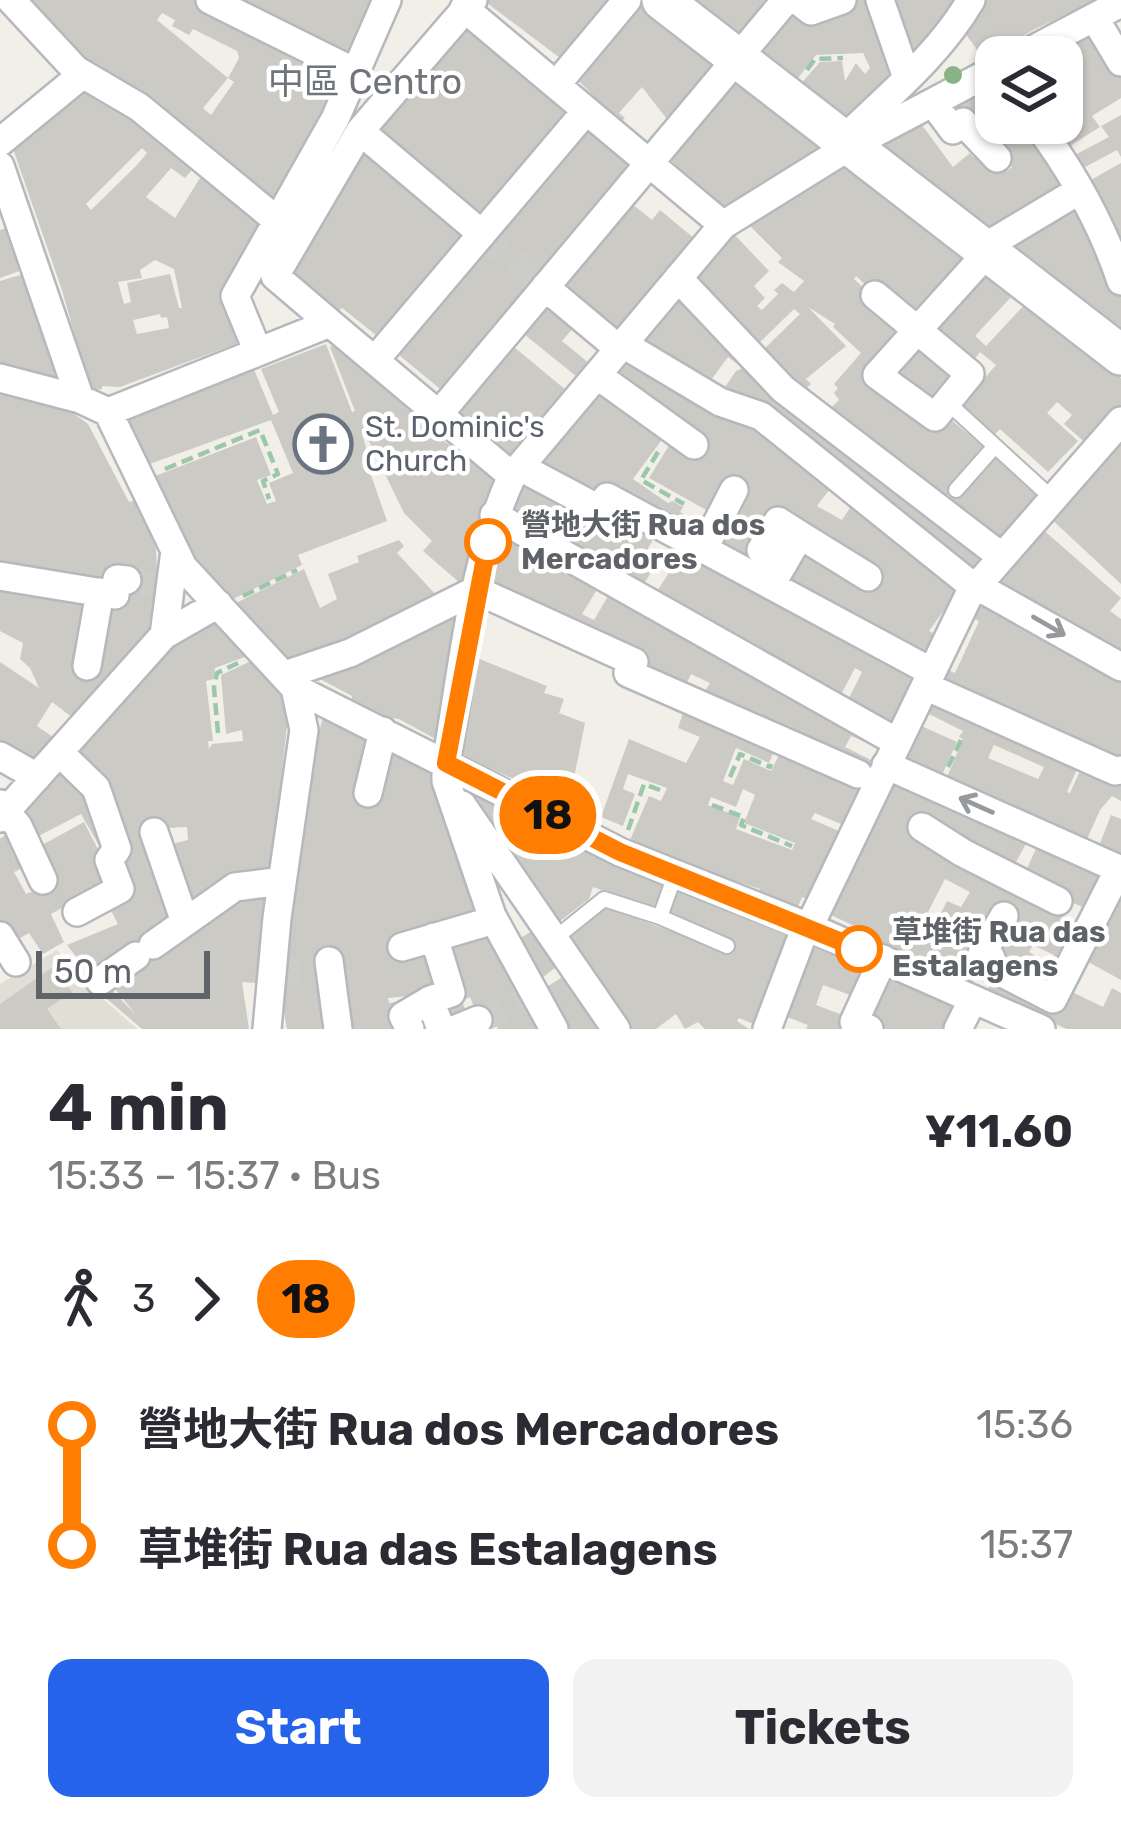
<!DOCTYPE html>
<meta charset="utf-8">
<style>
:root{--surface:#fff;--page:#f2f2f3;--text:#2b2b33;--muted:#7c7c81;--accent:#2563eb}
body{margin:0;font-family:Rubik,"Noto Sans SC",sans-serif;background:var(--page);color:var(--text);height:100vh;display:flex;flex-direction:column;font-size:45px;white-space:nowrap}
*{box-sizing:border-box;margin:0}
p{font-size:39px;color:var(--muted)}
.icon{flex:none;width:66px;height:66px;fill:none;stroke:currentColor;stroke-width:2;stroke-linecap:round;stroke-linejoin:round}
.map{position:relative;height:1029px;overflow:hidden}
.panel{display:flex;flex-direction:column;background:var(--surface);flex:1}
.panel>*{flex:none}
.badge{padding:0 24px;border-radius:39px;font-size:42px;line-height:78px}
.tools{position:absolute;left:975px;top:36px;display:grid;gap:24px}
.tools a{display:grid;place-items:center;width:108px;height:108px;border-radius:24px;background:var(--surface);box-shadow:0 3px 9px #0004;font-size:60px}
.scale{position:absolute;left:36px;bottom:30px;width:174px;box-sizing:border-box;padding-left:12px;border:6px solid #5f6368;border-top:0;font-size:33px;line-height:42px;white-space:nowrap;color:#5f6368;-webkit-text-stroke:9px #fff;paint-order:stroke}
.map>.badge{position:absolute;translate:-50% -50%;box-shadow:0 0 0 6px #fff}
.legs{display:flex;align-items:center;gap:18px;height:132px;padding:0 48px;font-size:39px}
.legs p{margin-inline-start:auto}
.head{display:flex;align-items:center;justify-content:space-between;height:204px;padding:0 48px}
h1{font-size:66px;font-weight:700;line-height:90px}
.button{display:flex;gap:24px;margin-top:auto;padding:24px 48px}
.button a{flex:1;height:138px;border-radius:24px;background:var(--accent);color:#fff;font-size:48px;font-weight:700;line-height:138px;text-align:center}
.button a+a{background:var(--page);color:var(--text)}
ul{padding:0 48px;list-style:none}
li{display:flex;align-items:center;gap:42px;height:120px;font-size:45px}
li i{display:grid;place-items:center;width:18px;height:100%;margin:0 15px;background:currentColor}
li i::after{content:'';width:30px;height:30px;margin:-15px;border:9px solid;border-radius:50%;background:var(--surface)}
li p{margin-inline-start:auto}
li:first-child i{background:linear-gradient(#0000 50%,currentColor 0)}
li:last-child i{background:linear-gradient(currentColor 50%,#0000 0)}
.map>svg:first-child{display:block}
.education{fill:#e1ded6}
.building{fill:#cccac5;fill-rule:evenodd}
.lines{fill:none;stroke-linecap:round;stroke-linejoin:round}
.street-tunnel{stroke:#ccccc8;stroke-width:27;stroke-dasharray:27 14;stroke-linecap:butt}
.lane-casing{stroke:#b5b8bc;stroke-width:18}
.street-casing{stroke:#b5b8bc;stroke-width:32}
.secondary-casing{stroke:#b6babf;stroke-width:44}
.path{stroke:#9cc7a9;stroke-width:4.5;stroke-dasharray:12 6;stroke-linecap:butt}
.lane{stroke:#fff;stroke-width:14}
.street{stroke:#fff;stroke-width:27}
.secondary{stroke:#fff;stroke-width:39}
.tree{fill:#89b387}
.oneway{stroke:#979a9d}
.line-1-casing{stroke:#fff;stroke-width:27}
.line-1{stroke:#ff7d00;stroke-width:18}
.stop-1-dot{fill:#fff;stroke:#ff7d00;stroke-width:6}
.labels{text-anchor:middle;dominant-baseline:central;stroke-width:9;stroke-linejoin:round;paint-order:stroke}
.worship-label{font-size:30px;fill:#5b616d;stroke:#fff;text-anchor:start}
.stop-label{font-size:30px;font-weight:bold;fill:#5f6368;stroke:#fff;text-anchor:start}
.quarter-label{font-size:36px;fill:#70757a;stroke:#fff}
</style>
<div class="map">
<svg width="1121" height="1029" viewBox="0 0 1121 1029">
<rect width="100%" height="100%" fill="#f1efe8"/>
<!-- education -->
<path class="education" d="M57 950 86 984 137 1029H0V984Z"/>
<!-- building -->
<path class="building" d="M22 0H198L345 75 276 212 85 66ZM162 13 175 20 172 26 189 35 193 29 237 51 239 58 228 78 234 82 211 115 203 108 228 78 157 20Z
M223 0H380L351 63Z
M483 0H616L568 64Z
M637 0 718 64 670 123 642 87 619 113 625 118 620 123 572 74Z
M686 0H782L743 45Z
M854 0H875L901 75 847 126 799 86 820 62 842 61 845 81 856 63 865 74 870 68 863 53 816 55 795 82 756 54 795 6Z
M883 0H965L907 69Z
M980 0H1097L1033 30 984 59 961 28Z
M459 20 572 112 481 217 373 128Z
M1096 28 1121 74V98L1092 116 1100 127 1063 150 1051 123H1062V117L1083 104 1076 92 1062 100V57H1037Z
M732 72 827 146 726 209 663 153Z
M996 79V123H1028L1074 188 992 238 869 142 916 117 953 167 970 153 973 157 983 149 1006 172 1012 167 973 124 982 118 976 109 954 126 938 105Z
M85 82 199 161 185 178 171 168 146 197 175 218 205 170 272 222 231 294 249 339 120 387 102 386V389L84 392 74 356 80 354 62 290 10 140ZM142 148 147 153 137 165 91 210 86 204ZM155 260 174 269 182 308H179L170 274 127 283 131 302 124 304 118 282 142 278 140 270ZM160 314 161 318 167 317 169 328 137 334 133 320Z
M1121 115V157L1117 150 1074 173 1067 159 1109 137 1101 126Z
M582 125 633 169 445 393 393 350Z
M359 146 468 236 381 339 342 308 338 311 285 267Z
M844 163 966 259 914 315 872 291 856 276 854 279 905 327 862 371 934 424 943 413 987 450 952 490 947 497 951 500 992 455 1041 497 993 549 957 505 951 513 834 416 838 412 832 407 839 400 834 393 838 388 834 384 861 353 833 327 835 324 808 307 846 346 806 379 811 384 802 392 757 356 800 314 794 309 753 349 689 280 731 231 769 271 754 286 765 298 757 306 762 310 778 294 774 290 782 283 794 292 804 281 778 262 782 258 747 223 773 205 777 209Z
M1121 163V259L1082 185Z
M627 200 652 220 660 210 695 239 616 333 557 282Z
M1079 203 1121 294V339L1008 247Z
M11 227 25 269 0 278V230Z
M986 272 1013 295 975 336 986 346 1025 304 1121 378V407L1088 445 1064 424 1072 415 1057 402 1047 413 1078 441 1048 472 1000 429 994 435 960 406 996 365 980 352 972 362 935 329Z
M27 273 61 384 0 366V281Z
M672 296 991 555 973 578 718 397 736 371 743 368 728 357 705 388 634 346Z
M543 300 575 326 562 341 589 363 577 377 519 330Z
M924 337 968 372 934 410 886 381Z
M508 342 566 390 510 456 454 408Z
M326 344 352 412 355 411 330 347 334 344 445 442 492 475 494 485 473 536 477 537 468 552 472 554 461 584 423 551 432 541 404 513 365 433 362 434 368 454 364 455 387 521 298 555 302 565 229 601 174 539 150 478 256 437 271 475 257 480 267 504 276 501 269 483 293 473 271 420 144 466 125 418 253 367 273 415 279 412 261 369Z
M626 357 738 415 836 481 817 506 842 520 857 497 963 584 929 631 940 637 926 665 777 584 774 516 770 581 707 548 717 516 649 478 673 439 608 380Z
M601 384 666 434 633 479 668 503 673 501 683 507 680 512 711 530 702 547 532 468Z
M0 394 70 411 88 424 129 502 134 501 156 548 159 621 73 718 52 702 37 726 53 737 26 768 0 753V662L39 688 30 668 20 659 23 643 0 631V582L106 587 0 568Z
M1118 440 1121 443V584L1048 516Z
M521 476 608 504 658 531 643 557 656 564 639 592 506 518Z
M1040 527 1121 598 1110 611 1121 619V659L993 583Z
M508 528 603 580 582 614 594 620 614 586 880 738 875 746 851 736 845 747 873 761 865 776 699 701 710 683 691 674 682 693 487 589Z
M676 539 922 673 892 735 844 708 862 672 855 668 836 704 652 599 670 571 661 566Z
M399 540 404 546 397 553 439 598 293 664 232 605 304 569 320 608 337 599 328 574 359 562 357 556Z
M976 596 1121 677V762L936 684 943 668 955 673 979 621 968 616Z
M214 609 253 654 215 668 214 679 206 681 213 741H208L209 749 212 744 243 741 242 730 226 734 221 675 260 657 282 697 287 726 271 871 192 910 168 845 188 840 187 827 147 829 177 921 93 978 67 945 118 924 107 903 128 893 74 751 181 628Z
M459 610 443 743 399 719 380 716 378 721 361 715 364 705 352 704V696L320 679 319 669Z
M477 658 547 686 544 693 564 699 559 713 585 723 569 803 458 755Z
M932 691 1081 760 1067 792 1070 793 1084 762 1121 779V801L1112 796 1100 810 1084 846 945 782 963 739 959 737 963 731 923 711ZM994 745 1044 767 1038 779 988 758Z
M675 708 777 744 769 763 736 748 723 781 733 785 744 759 771 771 783 747 862 782 843 825 815 813 811 819 839 831 810 900 802 897 797 909 759 892 760 889 722 877 720 883 627 847 649 796 661 801 667 788 628 774 623 789 635 794 623 826 601 817 629 739 686 763 700 737 678 728 683 713ZM743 789 755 795 744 823 795 843 792 850 736 829 740 817 708 805 711 797 736 807Z
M325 709 442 764 483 918 432 941 448 992 388 998 389 1003 409 1000 395 1029H287L277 970 299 809Z
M917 724 957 742 939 781 901 765Z
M62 760 94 792 105 856 81 814 29 841 17 811Z
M897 774 1032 833 1010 873 1053 910 1087 927 1053 991 1039 984 1054 955 1033 945 1029 952 1036 956 1026 979 984 959 971 986 877 945 880 938 831 915ZM945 879 970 892 961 907 947 901 931 933 924 929 931 914 928 912Z
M482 796 669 880 657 910 593 887 589 899 551 928 472 802Z
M1111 815 1121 819V862L1097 851Z
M84 822 113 879 51 914 64 942 43 954 29 933 10 944 0 927V839L15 827 31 864 14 872 26 894 42 888 33 850Z
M1042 836 1115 869 1093 912 1022 879Z
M678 882 797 935 763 1028 739 1018 737 1021 749 1029H705L698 1022 685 1029 676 1014 656 1029H628L561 940 604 907 732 953 735 945 665 915Z
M1121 883V980L1083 959Z
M270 890 258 983 242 982 249 1029H142L100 993 109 987 136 1015 109 981 244 893Z
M491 923 541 1029H498L496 1024H485L488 1029H463L480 1021 470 997 462 1001 470 1022 445 1028 440 940Z
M537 928 559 965 539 980 514 942Z
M807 941 876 964 861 999 823 985 816 1005 840 1014 838 1021 855 1029H806L808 1025 779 1014Z
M54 966 72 992 47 1009 61 1029H0V1004Z
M887 968 968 1003 957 1029H885L862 1019Z
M567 974 606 1029H563L545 988Z
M995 974 1066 989 1103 1007 1112 988 1121 993V1029H1067L986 993Z"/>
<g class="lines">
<!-- street-tunnel -->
<path class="street-tunnel" d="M482 234 545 287
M127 580 170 587
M272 974 330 968
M478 1020 535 995"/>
<!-- lane casing -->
<g class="lane-casing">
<path id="lane" d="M947 402 1053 499
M956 490 995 446
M660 917 675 875
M553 940 604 899 660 917 727 946"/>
</g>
<!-- street casing -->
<g class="street-casing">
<path id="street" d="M11 0 76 70 139 107 290 231
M210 0 355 72
M387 0 335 119 235 296 258 352 330 323 275 276 360 131 473 0
M797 0 811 11 842 0
M880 0 907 78
M464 8 723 225
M1094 17 1121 62
M1019 57 1121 3
M556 85 627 0
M933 103 953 130 963 122 997 158
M1036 123C1072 171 1102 224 1121 281
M360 131 482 234
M843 140C888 96 939 55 971 0
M0 142 83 74
M0 166 80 399
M983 248 1080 190
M678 278 783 389 1002 557
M545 287 619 349
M875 295 970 374 935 417 877 375C914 334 951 293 988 252
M330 323 512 476
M623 344 720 402 761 416 975 588
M375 360 586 111
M597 375 694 445
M0 378 80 399 108 412 258 352
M108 412 183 567 295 688 304 730 277 918 267 1029
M439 414 786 0
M520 467 599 509 607 497 932 672
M494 515 897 742
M703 550 734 490
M784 563 761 550 778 521 800 535
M0 576 115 595 117 579 127 580
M771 585 800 535 868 577
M977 586 1121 667
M476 590 634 662 628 673 858 774
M164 635 218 604
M87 666 100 592
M285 675 350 653 476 590
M925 686 1115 771 1121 770
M295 688 620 852 809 927 1041 1029
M59 752 96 788 117 849 109 860 120 889 77 912
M0 756 37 777
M886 765 1121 870
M368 793 383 731
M0 804 18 826 43 880
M462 805 616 1029
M0 818 164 635 175 551
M922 827 963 853 1058 901
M154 832 185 922
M1004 916 982 954 991 958 987 965 1053 999 1119 869
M809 927 969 595 1121 421
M0 936 16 962
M434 937 451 993 430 1000 441 1029
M153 945 235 887 282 881
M402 947 494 920
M329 961 338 1029
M100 981 136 956
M410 1029 403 1016 430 1000
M456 1029 478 1020
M554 1029 492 916 446 781V763C463 667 471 565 512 476L723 225 850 146 996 69
M767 1029 806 926
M869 1029 854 1022 883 959
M958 1029 973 999"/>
</g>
<!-- secondary casing -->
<g class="secondary-casing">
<path id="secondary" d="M662 0 1121 355"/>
</g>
<!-- path -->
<path class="path" d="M807 70 815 59 843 58
M658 452 641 480 684 504
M165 469 260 430 278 474 263 481 269 499
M243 596 297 570
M218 733 214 688 217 673 238 663
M948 767 961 740
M730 777 740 754 770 767 771 764
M712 805 744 817 741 825 792 846
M628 830 644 784 660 790"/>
<!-- lane -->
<use href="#lane" class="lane"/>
<!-- street -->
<use href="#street" class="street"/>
<!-- secondary -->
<use href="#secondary" class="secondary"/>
</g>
<!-- trees -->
<circle class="tree" cx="953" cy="75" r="9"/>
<!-- one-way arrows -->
<defs><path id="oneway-shaft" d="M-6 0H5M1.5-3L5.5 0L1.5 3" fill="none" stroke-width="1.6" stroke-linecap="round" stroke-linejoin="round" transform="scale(3)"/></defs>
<g class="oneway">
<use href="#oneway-shaft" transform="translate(1049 626) rotate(30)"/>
<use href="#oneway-shaft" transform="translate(976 805) rotate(-156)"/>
</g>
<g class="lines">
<!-- line-1 casing -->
<g class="line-1-casing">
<path id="line-1" d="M488 542 446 763 620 852 859 949"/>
</g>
<!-- line-1 -->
<use href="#line-1" class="line-1"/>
</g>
<!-- icons -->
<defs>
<g id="church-ring" transform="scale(3)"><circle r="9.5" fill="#fff" stroke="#6b7280" stroke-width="1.5"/><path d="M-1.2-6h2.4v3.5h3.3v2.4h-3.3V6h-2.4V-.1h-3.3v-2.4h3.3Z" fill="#6b7280"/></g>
</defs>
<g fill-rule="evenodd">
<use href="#church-ring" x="323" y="444"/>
</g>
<!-- markers -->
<g class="stop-1-dot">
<circle cx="488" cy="542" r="21"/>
<circle cx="859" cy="949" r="21"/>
</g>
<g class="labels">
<!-- worship labels -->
<g class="worship-label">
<text x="365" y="427">St. Dominic's<tspan x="365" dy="34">Church</tspan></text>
</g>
<!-- stop labels -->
<g class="stop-label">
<text x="521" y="525">營地大街 Rua dos<tspan x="521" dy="34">Mercadores</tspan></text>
<text x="892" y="932">草堆街 Rua das<tspan x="892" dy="34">Estalagens</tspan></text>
</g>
<!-- quarter labels -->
<g class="quarter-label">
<text x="365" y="81">中區 Centro</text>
</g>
</g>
</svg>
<div class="tools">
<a><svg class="icon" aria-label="layers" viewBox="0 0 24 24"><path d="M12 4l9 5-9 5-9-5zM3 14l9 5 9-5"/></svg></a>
</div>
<div class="scale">50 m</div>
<b class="badge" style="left:548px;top:815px;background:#ff7d00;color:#111">18</b>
</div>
<section class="panel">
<div class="head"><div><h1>4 min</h1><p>15:33 – 15:37 · Bus</p></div><b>¥11.60</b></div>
<div class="legs"><svg class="icon" aria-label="walk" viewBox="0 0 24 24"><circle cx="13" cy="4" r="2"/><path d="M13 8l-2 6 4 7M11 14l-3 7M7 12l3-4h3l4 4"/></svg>3<svg class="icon" aria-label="forward" viewBox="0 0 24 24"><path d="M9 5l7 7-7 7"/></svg><b class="badge" style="background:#ff7d00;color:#111">18</b></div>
<ul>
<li><i style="color:#ff7d00"></i><b>營地大街 Rua dos Mercadores</b><p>15:36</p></li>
<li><i style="color:#ff7d00"></i><b>草堆街 Rua das Estalagens</b><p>15:37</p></li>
</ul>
<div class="button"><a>Start</a><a>Tickets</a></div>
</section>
